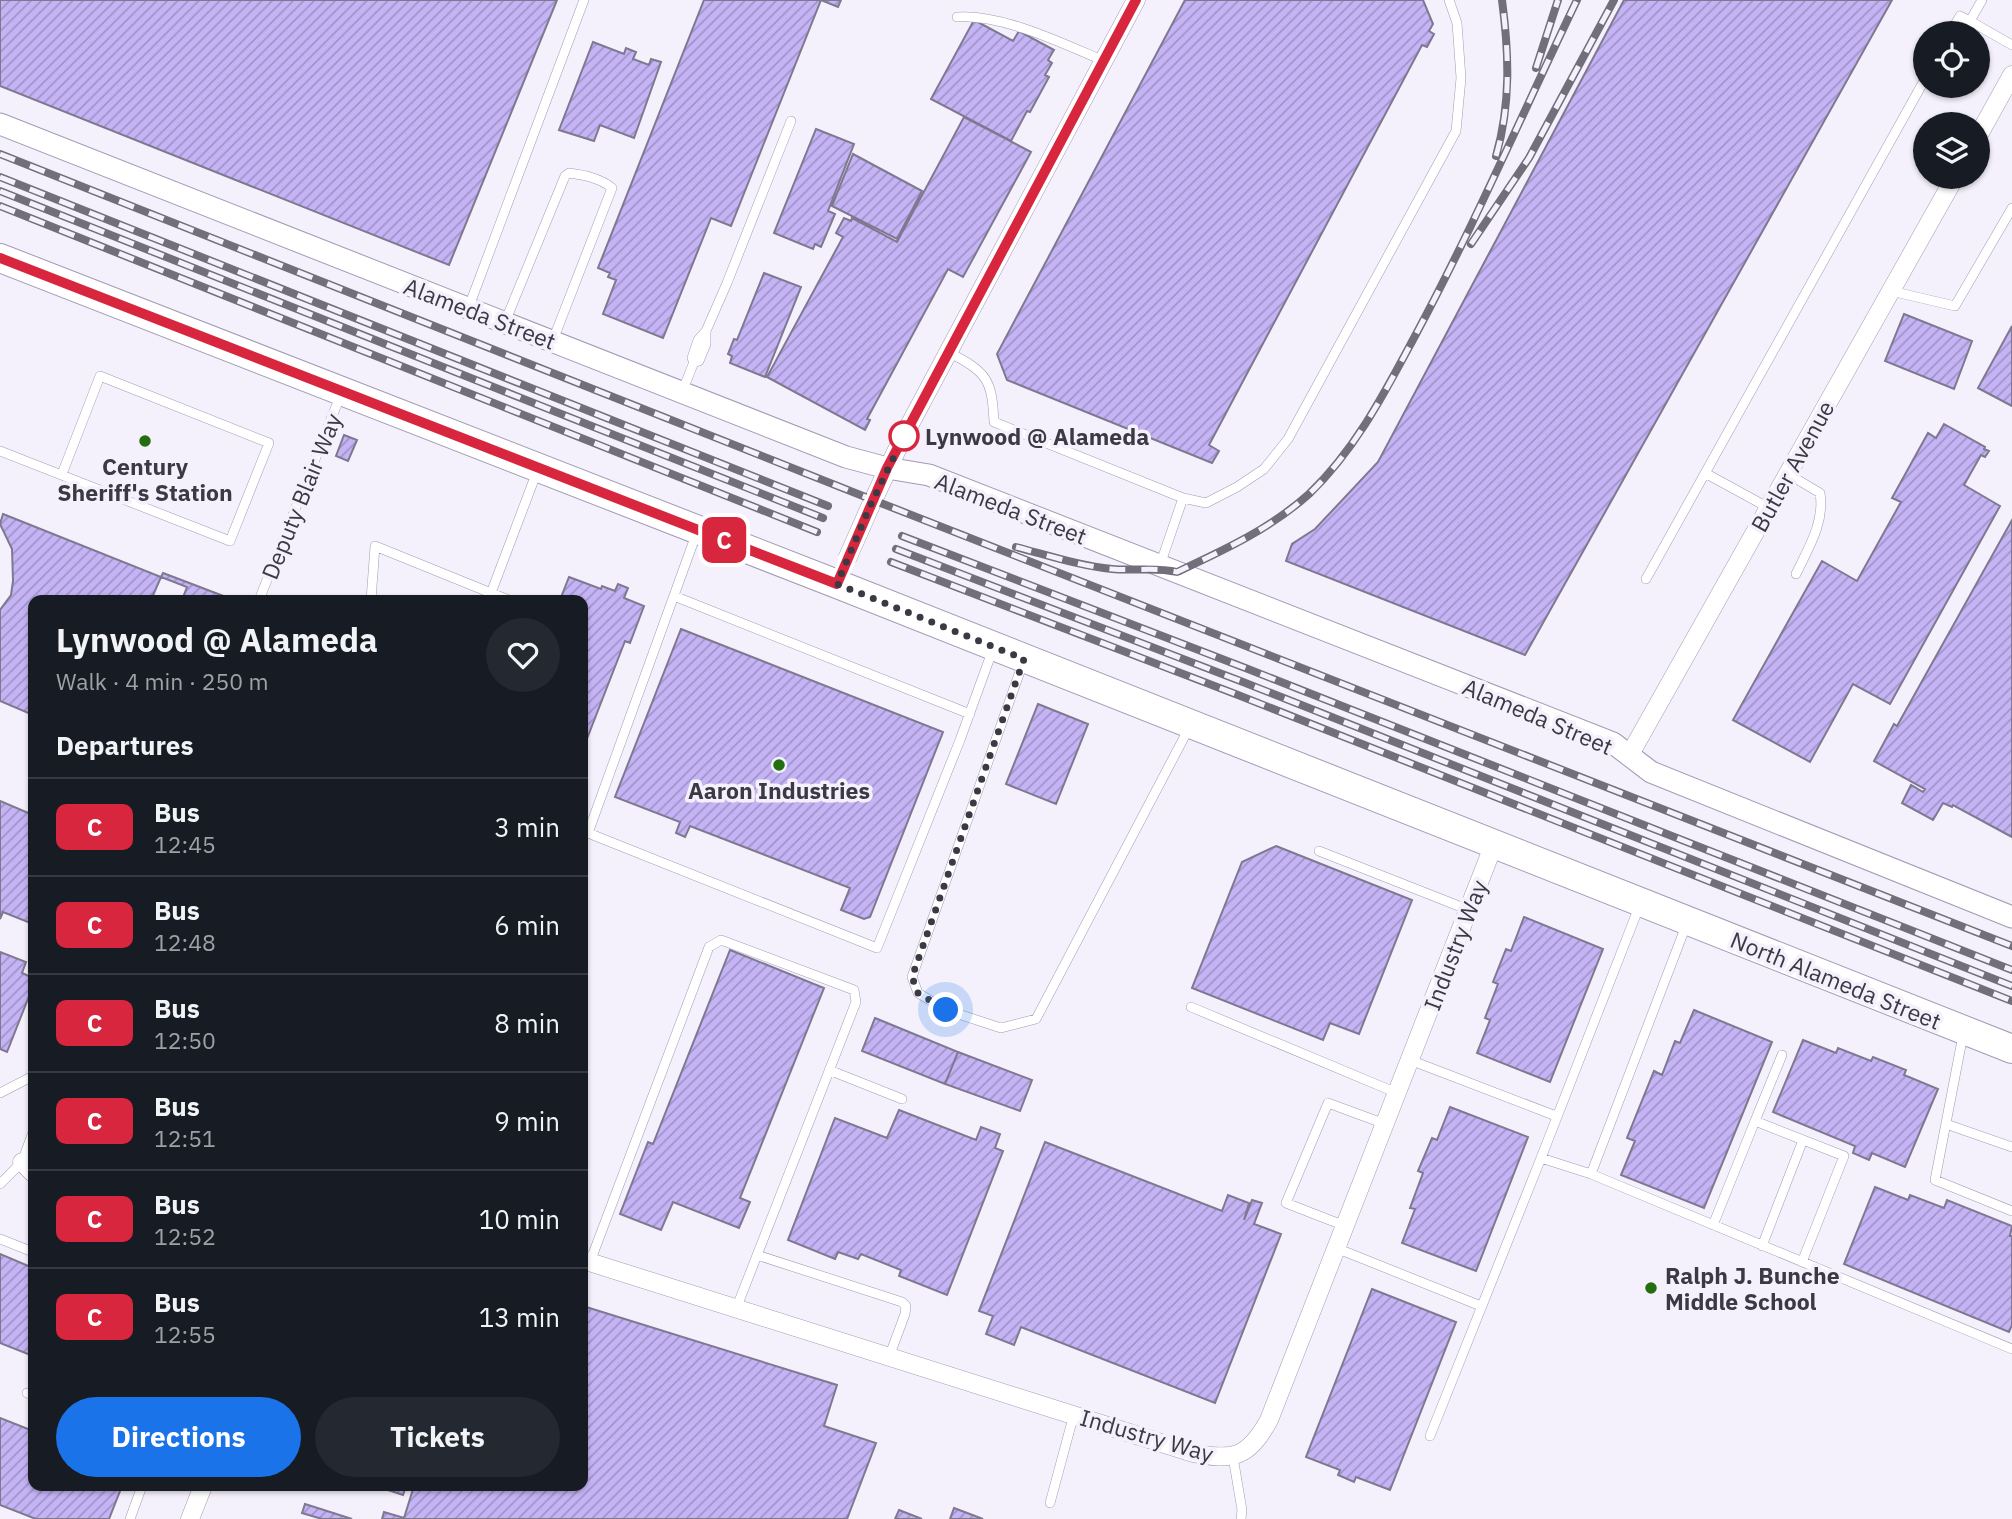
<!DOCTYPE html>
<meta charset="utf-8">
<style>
:root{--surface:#171b24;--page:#242831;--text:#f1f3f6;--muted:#9ea1a6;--line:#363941;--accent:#1a73e8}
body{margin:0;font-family:"IBM Plex Sans",sans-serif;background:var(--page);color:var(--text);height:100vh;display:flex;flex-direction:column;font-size:26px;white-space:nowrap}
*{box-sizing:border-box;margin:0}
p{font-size:23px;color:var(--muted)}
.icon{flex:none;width:38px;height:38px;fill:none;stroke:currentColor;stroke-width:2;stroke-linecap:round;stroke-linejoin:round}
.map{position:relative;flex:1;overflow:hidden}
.side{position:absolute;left:28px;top:595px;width:560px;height:896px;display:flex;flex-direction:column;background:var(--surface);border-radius:14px;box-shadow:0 2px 5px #0004}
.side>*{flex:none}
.badge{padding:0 14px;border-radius:10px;font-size:24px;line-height:46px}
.buttons{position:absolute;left:1913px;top:21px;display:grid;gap:14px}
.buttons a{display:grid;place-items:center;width:77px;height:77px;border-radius:50%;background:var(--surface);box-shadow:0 2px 5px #0004;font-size:35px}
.you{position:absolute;width:35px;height:35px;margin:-18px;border:5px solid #fff;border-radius:50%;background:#1a73e8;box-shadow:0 0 0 10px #1a73e833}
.map>.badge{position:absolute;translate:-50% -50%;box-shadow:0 0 0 4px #fff}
h2{padding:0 28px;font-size:26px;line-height:63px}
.round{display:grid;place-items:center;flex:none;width:74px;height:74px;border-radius:37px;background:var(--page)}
.overview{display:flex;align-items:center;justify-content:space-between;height:119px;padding:0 28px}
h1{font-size:33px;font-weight:700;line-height:52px}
.action{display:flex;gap:14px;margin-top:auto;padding:14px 28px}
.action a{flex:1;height:80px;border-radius:42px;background:var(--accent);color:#fff;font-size:28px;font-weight:700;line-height:80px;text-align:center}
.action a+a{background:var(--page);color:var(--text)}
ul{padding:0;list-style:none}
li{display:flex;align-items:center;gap:21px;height:98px;padding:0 28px;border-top:2px solid var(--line)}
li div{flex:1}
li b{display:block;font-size:26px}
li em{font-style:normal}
li .badge{min-width:77px;font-weight:700;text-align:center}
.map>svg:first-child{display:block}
.building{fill:url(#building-hatch);stroke:#7e7890;stroke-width:2}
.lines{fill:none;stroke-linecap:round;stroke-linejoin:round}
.service-casing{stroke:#a19bb4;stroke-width:10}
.minor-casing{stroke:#a19bb4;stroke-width:19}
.tertiary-casing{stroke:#a19bb4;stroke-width:23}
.primary-casing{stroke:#a19bb4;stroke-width:30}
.service{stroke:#fff;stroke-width:9}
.minor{stroke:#fff;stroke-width:18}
.tertiary{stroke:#fff;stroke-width:21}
.primary{stroke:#fff;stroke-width:28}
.rail-casing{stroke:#726f7a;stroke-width:8}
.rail{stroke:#f4f1fc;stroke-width:5;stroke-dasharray:16;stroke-linecap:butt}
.minor-bridge-casing{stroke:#a19bb4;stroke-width:19;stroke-linecap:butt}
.minor-bridge{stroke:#fff;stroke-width:18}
.line-casing{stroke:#fff;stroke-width:16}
.line{stroke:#d7263d;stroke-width:10}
.walk{stroke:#3b3943;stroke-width:7;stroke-dasharray:0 12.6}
.stop-dot{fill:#fff;stroke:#d7263d;stroke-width:3.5}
.poi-dot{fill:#226e11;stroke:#f4f1fc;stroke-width:2.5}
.labels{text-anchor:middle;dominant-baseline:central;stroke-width:7;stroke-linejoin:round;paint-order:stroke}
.street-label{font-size:23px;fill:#3b3943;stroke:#f4f1fc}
.stop-label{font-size:23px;font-weight:bold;fill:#3b3943;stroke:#f4f1fc;text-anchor:start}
.poi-label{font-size:23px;font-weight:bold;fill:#3b3943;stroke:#f4f1fc}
</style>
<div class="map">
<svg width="2012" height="1519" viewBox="0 0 2012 1519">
<defs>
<pattern id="building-hatch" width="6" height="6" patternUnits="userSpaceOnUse" patternTransform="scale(1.75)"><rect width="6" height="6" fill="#c5b4f5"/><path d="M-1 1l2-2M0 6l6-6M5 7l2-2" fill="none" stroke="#a193c8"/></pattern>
</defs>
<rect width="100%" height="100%" fill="#f4f1fc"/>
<!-- building -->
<path class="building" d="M0 0H557L449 265 0 86Z
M704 0H841L838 7 821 0 731 226 711 218 663 338 603 314 616 280 608 277 610 273 598 268Z
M1185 0H1423L1433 24 1429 31 1434 34 1427 47 1422 45 1209 445 1219 451 1212 463 1007 380 997 354Z
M1624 0H1892L1525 655 1286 561 1292 544 1315 529 1378 462Z
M974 20 1013 41 1019 31 1054 50 1048 60 1052 63 1045 75 1049 77 1030 112 1027 111 1011 141 931 99Z
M593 42 624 54 626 48 636 52 633 59 649 65 651 59 661 62 634 138 600 125 594 141 559 130Z
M964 117 1031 152 963 277 948 269 867 419 870 420 865 430 767 377 843 237 836 233 844 218 851 221 852 218 897 242Z
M816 129 854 144 828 211 835 214 821 247 815 244 813 249 774 233Z
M853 154 922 191 897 239 832 206Z
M764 273 801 287 765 377 730 363 732 356 728 354 734 339 737 340Z
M1904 314 1972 341 1954 389 1885 361Z
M2012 326V406L1978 388Z
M1944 424 1985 447 1984 449 1989 451 1985 457 1981 455 1964 485 2000 506 1890 704 1853 684 1810 762 1733 720 1822 561 1857 581 1901 502 1892 498 1928 433 1936 438Z
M344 435 357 440 348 461 336 456Z
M3 514 161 577 151 600H33V715L0 701V610L11 595 13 581 12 549 0 524Z
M2012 520V837L1953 805 1952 807 1943 803 1933 820 1902 803 1911 785 1923 792 1925 789 1874 761 1894 724 1897 726Z
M163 573 234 600H182L187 587 161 577Z
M569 577 601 589 602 586 615 591 618 584 628 588 624 598 644 606 630 643 625 641 583 749V600H560Z
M681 629 943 732 870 917 864 919 841 910 850 888 690 826 685 837 676 833 680 822 615 797Z
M1038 704 1088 724 1056 804 1006 784Z
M0 801 33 815V924L3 912 0 919Z
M1276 846 1412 900 1359 1034 1330 1023 1323 1040 1192 988 1242 862Z
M1524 917 1603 949 1550 1082 1477 1053 1490 1020 1485 1018 1498 984 1493 982 1506 949 1511 951Z
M730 950 824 988 740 1198 750 1202 739 1228 673 1202 661 1230 620 1214 648 1142 653 1144Z
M0 952 26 962 22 973 33 978V986L7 1052 0 1049Z
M1694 1010 1772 1042 1704 1208 1621 1175 1635 1141 1627 1138 1654 1071 1662 1075 1675 1041 1680 1043Z
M875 1018 958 1052 945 1084 862 1051Z
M1803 1040 1836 1053 1838 1048 1871 1061 1873 1057 1906 1070 1904 1075 1938 1089 1905 1167 1872 1153 1869 1160 1853 1153 1855 1146 1773 1112Z
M958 1052 1032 1080 1020 1111 945 1084Z
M1450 1107 1528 1137 1476 1271 1402 1243 1415 1209 1410 1208 1423 1173 1418 1171 1432 1138 1437 1140Z
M899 1110 976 1140 981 1127 1000 1134 995 1148 1003 1151 947 1295 899 1276 901 1270 861 1254 858 1259 838 1252 835 1259 788 1240 835 1118 887 1138Z
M1045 1142 1222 1211 1228 1195 1249 1203 1244 1220 1252 1200 1262 1203 1254 1224 1281 1234 1215 1403 1021 1327 1014 1345 986 1334 993 1316 979 1311Z
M1875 1187 1908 1200 1910 1195 1944 1208 1947 1200 2012 1226 2010 1236H2012V1325L2009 1332 1844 1264Z
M0 1254 33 1268V1356L0 1343Z
M1372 1289 1456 1322 1390 1490 1356 1477 1354 1482 1338 1475 1340 1470 1306 1457Z
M583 1306 837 1385 824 1426 876 1443 847 1519H382L384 1512 404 1518 414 1486H583Z
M0 1418 33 1431V1486H122L109 1519H36L0 1505Z
M376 1486H406L403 1495Z
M305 1504 352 1519H322L302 1513Z
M954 1508 983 1519H950Z
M899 1510 922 1519H895Z"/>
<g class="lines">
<!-- service casing -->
<g class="service-casing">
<path id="service" d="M1982 0 1970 21 2012 45
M957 17C1002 14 1062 43 1104 61
M1950 33 1960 16 1970 21
M1891 291 1955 306 2012 208
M468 309 584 0
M505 322 565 176 569 173C584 175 600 178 612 188L553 340
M948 352C987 372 992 379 994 422L1183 498 1160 565
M694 362 699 361 706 344V331
M682 392 694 362 692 358 698 340 706 331 727 283 791 121
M0 451 230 541 269 443 100 376 62 474
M1705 473 1769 508
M1788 474 1820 493C1825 522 1808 549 1796 574
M1183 498 1206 503 1237 487 1264 469 1288 439 1456 131 1461 78 1457 23 1449 0
M697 532 588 833 877 948 960 740 993 649
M1646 579 1925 79
M491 593 509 600
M674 596 970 714
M259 600 341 394
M371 600 375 546 491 593 538 469
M1024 660 912 977 918 993 946 1010 1001 1028 1036 1019 1189 728
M1319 851 1469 910
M1639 907 1541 1158 1591 1174 1687 923
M1191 1007 1397 1093
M1963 1035 1935 1180 2012 1211
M1410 1060 1556 1116
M829 1070 902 1099
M0 1093 33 1076
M1755 1121 1782 1055
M1946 1124 2012 1147
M1591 1174 2012 1349
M0 1184 22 1162 33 1132
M1713 1225 1755 1121 1844 1156 1802 1262
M1345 1226 1286 1203 1328 1103 1385 1124
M0 1239 33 1252
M1762 1246 1803 1140
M1336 1248 1481 1306
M757 1255 902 1302 906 1306 905 1314 889 1357
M590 1262 709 947 721 940 854 990 856 1002 736 1309
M27 1393 33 1395
M1430 1436 1541 1158
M1233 1457 1242 1510 1241 1519
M1050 1503 1074 1414
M130 1519 142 1486"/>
</g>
<!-- minor casing -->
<g class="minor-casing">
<path id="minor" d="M1978 136 2012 75
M870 507 902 439 1136 0
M1629 756 1955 177
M22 1162 33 1173
M583 1260 1193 1453C1233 1461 1248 1458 1269 1420L1494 844
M190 1519 203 1486"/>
</g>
<!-- tertiary casing -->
<g class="tertiary-casing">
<path id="tertiary" d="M0 124 846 457 887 468 929 475 1613 743 1651 772 2012 917"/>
</g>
<!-- primary casing -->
<g class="primary-casing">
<path id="primary" d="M0 258 837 584 2012 1049"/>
</g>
<!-- service -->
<use href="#service" class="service"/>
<!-- minor -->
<use href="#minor" class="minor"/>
<!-- tertiary -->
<use href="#tertiary" class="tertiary"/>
<!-- primary -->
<use href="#primary" class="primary"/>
<!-- rail casing -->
<g class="rail-casing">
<path id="rail" d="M1536 68 1558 0
M0 154 873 500 2012 946
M1496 156C1511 104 1509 53 1502 0
M0 177 828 506
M0 191 823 518
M0 206 817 532
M1471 244 1529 158 1614 0
M902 536 1248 669 2012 970
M1016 547C1047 555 1080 566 1112 569 1132 571 1158 567 1177 572 1224 550 1270 529 1309 494 1356 449 1385 392 1415 336 1474 226 1523 112 1577 0
M896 549 1243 682 2012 986
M891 562 1238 695 2012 1001"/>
</g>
<!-- rail -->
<use href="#rail" class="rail"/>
<!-- minor-bridge casing -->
<g class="minor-bridge-casing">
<path id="minor-bridge" d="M847 559 870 507"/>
</g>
<!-- minor-bridge -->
<use href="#minor-bridge" class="minor-bridge"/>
</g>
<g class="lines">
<!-- line casing -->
<g class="line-casing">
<path id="line" d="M0 258 837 584 887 468 1136 0"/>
</g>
<!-- line -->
<use href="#line" class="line"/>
<!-- walk -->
<path class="walk" d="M904 436 870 506 837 584 1024 659 912 977 918 993 946 1010"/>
</g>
<!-- markers -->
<circle class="stop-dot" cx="904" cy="436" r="14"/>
<g class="poi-dot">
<circle cx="145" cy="441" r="7"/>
<circle cx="779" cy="765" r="7"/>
<circle cx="1651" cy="1288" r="7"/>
</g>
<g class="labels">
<!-- street labels -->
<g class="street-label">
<text transform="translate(480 313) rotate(21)">Alameda Street</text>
<text transform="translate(1792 466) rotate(-61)">Butler Avenue</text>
<text transform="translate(301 496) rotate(-68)">Deputy Blair Way</text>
<text transform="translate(1011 508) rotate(21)">Alameda Street</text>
<text transform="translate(1538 716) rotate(23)">Alameda Street</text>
<text transform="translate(1455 945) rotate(-69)">Industry Way</text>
<text transform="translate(1836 980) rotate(22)">North Alameda Street</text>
<text transform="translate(1147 1435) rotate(16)">Industry Way</text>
</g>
<!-- stop labels -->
<g class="stop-label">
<text x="925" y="436">Lynwood @ Alameda</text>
</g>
<!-- poi labels -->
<g class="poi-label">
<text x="145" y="466">Century<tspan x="145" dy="26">Sheriff's Station</tspan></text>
<text x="779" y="790">Aaron Industries</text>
<text x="1665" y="1275" text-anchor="start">Ralph J. Bunche<tspan x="1665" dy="26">Middle School</tspan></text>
</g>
</g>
</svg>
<div class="buttons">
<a><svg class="icon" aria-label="locate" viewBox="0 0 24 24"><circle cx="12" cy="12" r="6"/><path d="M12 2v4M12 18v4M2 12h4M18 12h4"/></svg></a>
<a><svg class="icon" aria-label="layers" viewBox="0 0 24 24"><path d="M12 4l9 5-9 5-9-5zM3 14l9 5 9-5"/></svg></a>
</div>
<div class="you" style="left:946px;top:1010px"></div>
<b class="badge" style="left:724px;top:540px;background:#d7263d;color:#fff">C</b>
<section class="side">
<div class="overview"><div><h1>Lynwood @ Alameda</h1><p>Walk · 4 min · 250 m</p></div><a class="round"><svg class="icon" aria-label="heart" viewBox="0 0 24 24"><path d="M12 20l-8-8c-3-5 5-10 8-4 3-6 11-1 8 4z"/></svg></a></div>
<h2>Departures</h2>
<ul>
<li><span class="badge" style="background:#d7263d;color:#fff">C</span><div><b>Bus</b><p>12:45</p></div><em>3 min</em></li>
<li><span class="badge" style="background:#d7263d;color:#fff">C</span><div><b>Bus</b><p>12:48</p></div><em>6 min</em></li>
<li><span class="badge" style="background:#d7263d;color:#fff">C</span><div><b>Bus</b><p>12:50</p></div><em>8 min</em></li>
<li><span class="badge" style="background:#d7263d;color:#fff">C</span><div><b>Bus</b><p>12:51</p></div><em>9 min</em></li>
<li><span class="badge" style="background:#d7263d;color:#fff">C</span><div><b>Bus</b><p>12:52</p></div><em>10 min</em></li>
<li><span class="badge" style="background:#d7263d;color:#fff">C</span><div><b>Bus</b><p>12:55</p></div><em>13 min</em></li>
</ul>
<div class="action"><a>Directions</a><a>Tickets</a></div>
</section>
</div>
